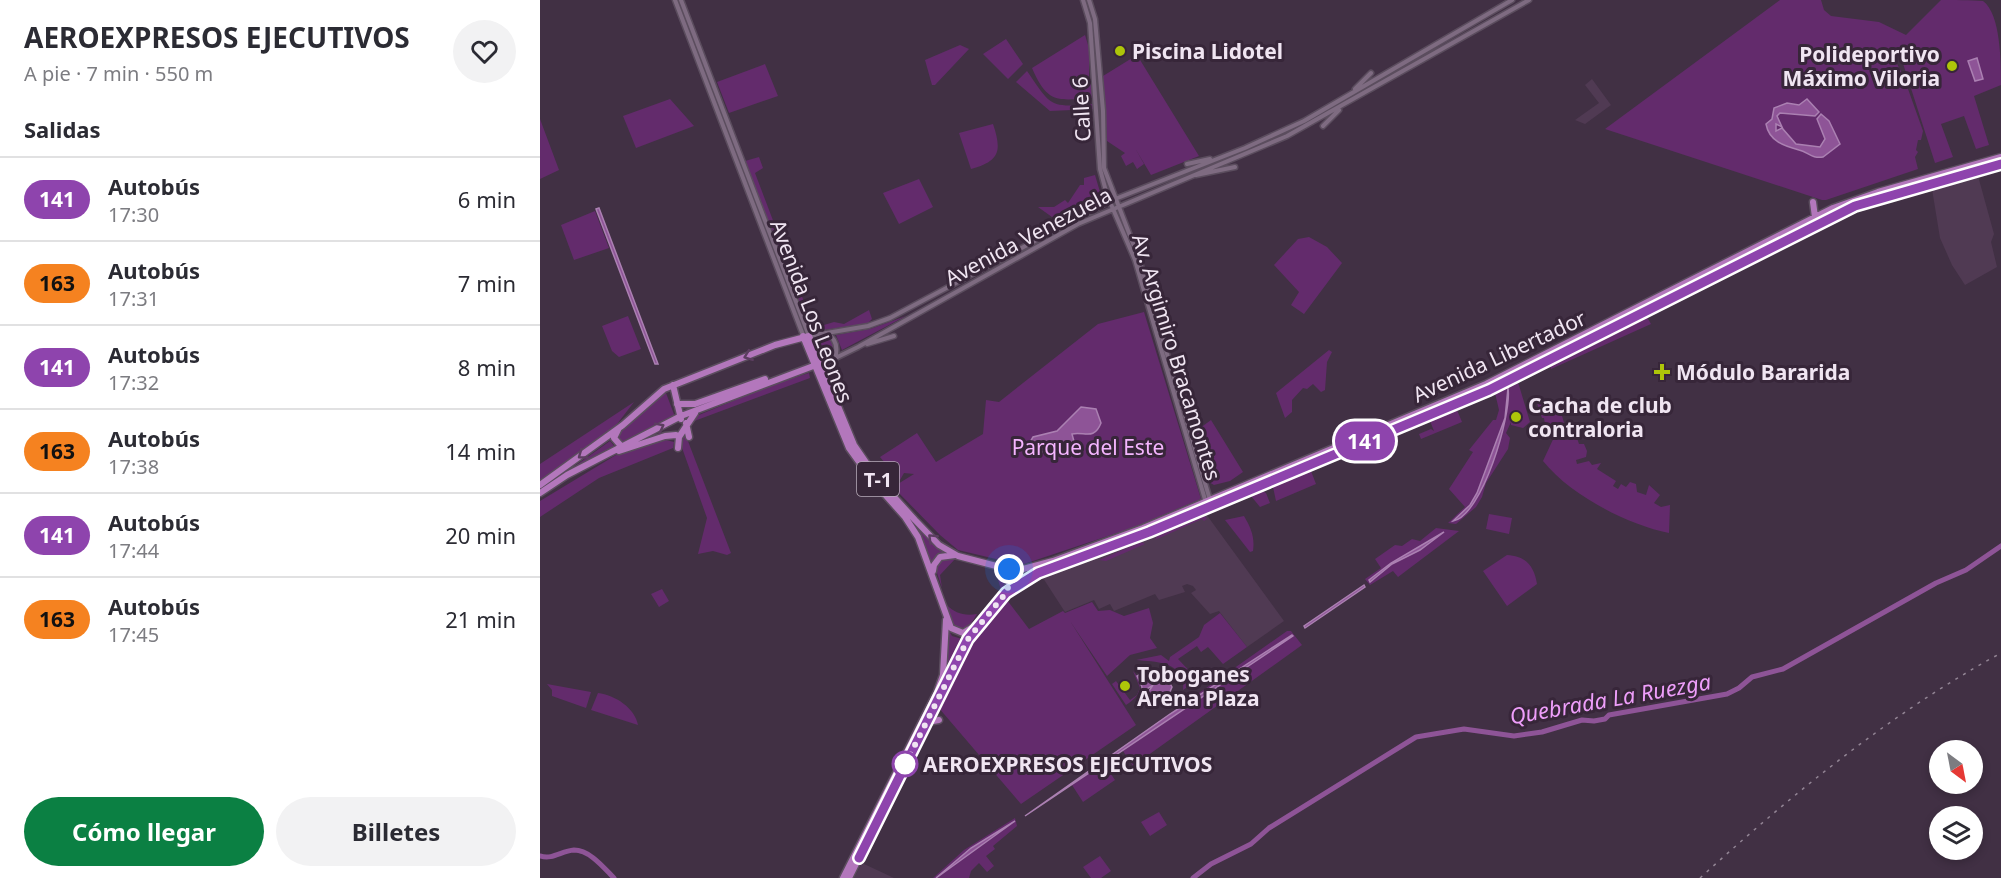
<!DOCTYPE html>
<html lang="es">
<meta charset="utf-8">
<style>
:root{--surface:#fff;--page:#f2f2f3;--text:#2b2b33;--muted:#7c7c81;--line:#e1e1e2;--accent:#0b8043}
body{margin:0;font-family:"Noto Sans",sans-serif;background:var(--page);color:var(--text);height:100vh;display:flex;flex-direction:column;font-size:22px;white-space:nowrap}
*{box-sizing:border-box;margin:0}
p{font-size:20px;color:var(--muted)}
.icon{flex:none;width:33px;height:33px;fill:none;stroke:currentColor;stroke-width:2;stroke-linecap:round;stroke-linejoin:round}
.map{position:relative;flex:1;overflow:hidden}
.side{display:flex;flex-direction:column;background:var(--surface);width:540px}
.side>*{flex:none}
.badge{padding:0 12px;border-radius:20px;font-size:21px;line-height:39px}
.needle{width:39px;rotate:148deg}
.tools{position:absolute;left:1389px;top:740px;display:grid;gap:12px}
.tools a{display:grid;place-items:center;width:54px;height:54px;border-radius:50%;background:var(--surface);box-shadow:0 3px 9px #0003;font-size:30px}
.you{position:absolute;width:30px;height:30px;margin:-15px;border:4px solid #fff;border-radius:50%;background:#1a73e8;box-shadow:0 0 0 9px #1a73e833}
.map>.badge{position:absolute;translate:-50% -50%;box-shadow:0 0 0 3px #fff}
h2{padding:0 24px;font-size:22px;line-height:54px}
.round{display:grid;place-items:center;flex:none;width:63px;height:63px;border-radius:32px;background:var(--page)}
.overview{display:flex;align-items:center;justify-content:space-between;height:102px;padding:0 24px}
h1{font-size:28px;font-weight:700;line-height:45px}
.button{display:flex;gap:12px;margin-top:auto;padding:12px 24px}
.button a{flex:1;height:69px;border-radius:36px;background:var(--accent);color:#fff;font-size:24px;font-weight:700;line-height:69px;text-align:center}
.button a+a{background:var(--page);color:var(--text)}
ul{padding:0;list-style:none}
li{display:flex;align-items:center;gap:18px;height:84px;padding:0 24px;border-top:2px solid var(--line)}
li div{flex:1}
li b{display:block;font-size:22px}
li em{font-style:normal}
li .badge{min-width:66px;font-weight:700;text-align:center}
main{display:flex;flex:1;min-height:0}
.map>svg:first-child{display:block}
.built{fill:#503a53}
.green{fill:#632b6c}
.water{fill:#8e5497;stroke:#ab80b2;stroke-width:1.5}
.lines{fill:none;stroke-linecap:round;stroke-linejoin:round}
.river{stroke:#8e5497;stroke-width:5}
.minor-casing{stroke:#5b4d5e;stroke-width:7}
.major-casing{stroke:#5b4d5e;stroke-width:9}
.minor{stroke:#7e6b81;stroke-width:4}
.major{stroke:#b377bc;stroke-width:6}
.rail{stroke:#928494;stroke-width:1.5;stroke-dasharray:3 6;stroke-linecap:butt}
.oneway{stroke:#5c3e60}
.line-casing{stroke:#fff;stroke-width:14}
.line{stroke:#8e44ad;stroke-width:9}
.walk{stroke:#f0e5f2;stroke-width:6;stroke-dasharray:0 10.8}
.poi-dot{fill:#aec509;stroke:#372639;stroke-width:2}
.stop-dot{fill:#fff;stroke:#8e44ad;stroke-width:3}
.labels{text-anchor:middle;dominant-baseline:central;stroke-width:6;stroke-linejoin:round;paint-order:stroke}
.shield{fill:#372639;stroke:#b8acba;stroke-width:1.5}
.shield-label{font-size:20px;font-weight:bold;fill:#f0e5f2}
.poi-label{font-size:21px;font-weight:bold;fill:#f0e5f2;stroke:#372639;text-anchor:start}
.street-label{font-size:21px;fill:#f0e5f2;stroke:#372639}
.park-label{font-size:21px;fill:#f5b5ff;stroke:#372639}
.stop-label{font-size:21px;font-weight:bold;fill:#f0e5f2;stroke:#372639;text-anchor:start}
.water-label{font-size:22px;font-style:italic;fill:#ee9efa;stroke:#372639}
</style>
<main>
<section class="side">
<div class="overview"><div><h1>AEROEXPRESOS EJECUTIVOS</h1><p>A pie · 7 min · 550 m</p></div><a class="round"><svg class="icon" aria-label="heart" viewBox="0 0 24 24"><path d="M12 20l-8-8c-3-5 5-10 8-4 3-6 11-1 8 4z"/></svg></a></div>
<h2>Salidas</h2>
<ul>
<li><span class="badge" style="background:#8e44ad;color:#fff">141</span><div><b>Autobús</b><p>17:30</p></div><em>6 min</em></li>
<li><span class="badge" style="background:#f58220;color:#111">163</span><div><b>Autobús</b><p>17:31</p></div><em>7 min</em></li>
<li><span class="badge" style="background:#8e44ad;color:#fff">141</span><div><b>Autobús</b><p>17:32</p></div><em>8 min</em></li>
<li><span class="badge" style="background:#f58220;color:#111">163</span><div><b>Autobús</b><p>17:38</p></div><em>14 min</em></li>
<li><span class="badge" style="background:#8e44ad;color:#fff">141</span><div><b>Autobús</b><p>17:44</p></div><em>20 min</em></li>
<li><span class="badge" style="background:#f58220;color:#111">163</span><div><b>Autobús</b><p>17:45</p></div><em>21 min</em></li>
</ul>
<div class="button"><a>Cómo llegar</a><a>Billetes</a></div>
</section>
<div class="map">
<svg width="1461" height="878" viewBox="0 0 1461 878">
<rect width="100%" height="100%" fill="#413044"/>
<!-- built -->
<path class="built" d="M1052 79 1071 105 1045 124 1035 120 1059 103 1045 85Z
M1438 176 1454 234 1451 242 1457 267 1425 285 1412 265 1400 238 1392 189Z
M666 514 744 621 707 647 679 611 670 614 651 593 656 590 653 586 647 584 642 586 645 592 619 600 615 594 574 611 570 604 559 609 554 600 525 612 503 578Z
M322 863 354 878H314Z"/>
<!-- green -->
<path class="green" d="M1240 0H1281L1284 10 1291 16 1339 22 1366 35 1401 0C1412 0 1433 0 1443 1 1461 14 1461 63 1461 85L1434 96 1449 145 1436 149 1424 116 1401 124 1413 157 1395 163 1358 48 1356 62 1363 75 1383 131 1381 140H1378L1376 150 1378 152 1375 157 1378 169 1286 200H1282L1065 129Z
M545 35 549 48V82L553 87V98C518 100 508 105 492 68Z
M466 39 483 64 468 79 443 54Z
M420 45 429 49 395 85H392L385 60Z
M597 55 659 156 611 175 595 148 604 164 597 169 593 162 586 166 581 156 585 153 567 141 563 76Z
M225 64 238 96 189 113 177 82Z
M487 71C511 106 509 108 553 104L554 109 510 111 476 82Z
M130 99 154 126 96 148 83 116Z
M0 119 19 170 0 179Z
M453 124C462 151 460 161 431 169L419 133Z
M219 157 223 168 215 173 274 328 294 322 304 324 329 310 332 319 328 323 271 332 205 161Z
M555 175 560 192 512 217 498 207H514L525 200 528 203 540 185H544V178Z
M379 179 393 207 359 224 343 193Z
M55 211 69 248 34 260 21 225Z
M769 237 787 247 802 263 764 314 751 305 759 292 734 265 758 239Z
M604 312 661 499 592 528 481 565 418 550 400 535 353 487 374 474 364 473 360 480 351 470 357 465 350 469 340 457 377 433 396 462 443 434 446 400 459 402 558 324Z
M88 316 101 349 79 357 72 351 62 326Z
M366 316 302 350 296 335 330 329Z
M1107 317 1111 324 1011 369 1010 366Z
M284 337 290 339 295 350 293 354 281 359 274 339Z
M789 350 792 352 787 362 785 390 781 392 773 384 767 389 763 388 752 400V412L745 418 736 393Z
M269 373 270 378 149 423 154 417 237 383Z
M978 382 990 422 983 428 971 425V422L966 433 970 438 968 449 946 483 942 497 936 507 916 524 908 523 925 507 909 489 933 452 929 450 953 420H956L959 410 955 393Z
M126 393 135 417 79 443 76 435 116 398Z
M1009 399 1011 407 1019 405 1024 423 1020 425 1026 440 1037 438 1039 444H1044L1047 451 1046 457 1036 460 1037 464 1049 461 1052 465 1061 463 1057 469 1076 481 1073 486 1078 489 1081 484 1086 487 1090 482 1096 484 1097 492 1106 495 1109 485 1120 495 1114 503 1121 507 1130 505 1129 533C1088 525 1030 495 1003 461L1016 433 1013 427 1006 430 1004 418H1002L997 403Z
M94 402 74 428 0 482V464Z
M917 410 922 422 881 439 879 434 891 429 894 431 890 421Z
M671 420 703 472 690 481 674 485 667 481 652 434Z
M146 436 191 553 187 555 173 551 158 554 167 518 141 445 142 437Z
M126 440 134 442 133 448 59 478 0 517V501L76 455Z
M70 441 74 446 28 471Z
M771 471 776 484 736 501 733 487Z
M722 491 726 493 730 503 720 507 711 496Z
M365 513 407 552 397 557 391 564 375 526Z
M949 514 972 518 969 534 946 529Z
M665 516 667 519 664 521 662 519 615 540 617 536Z
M704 516C711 528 715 537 713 551L710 552 685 520Z
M896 528 919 531 858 577 853 571 830 585 825 579 841 568 835 559 855 545 862 546 872 539 880 541Z
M601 542 605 544 566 561 559 560Z
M967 555C986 556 994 566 997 584L967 606 943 571Z
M409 556 416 558 400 575 402 588 395 567 400 560Z
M455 569 468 573 470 583 453 599 461 590Z
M122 589 129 601 119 607 111 594Z
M467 600 489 629 523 611 525 613 552 602 558 611 570 610 584 616 609 608 613 623 610 638 617 648 590 655 567 676 530 621 596 725 481 804 398 707 434 633Z
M406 604C415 614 425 616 437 614L429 627 416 629 410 622Z
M680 613 707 647 683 664 668 647 661 652 657 646 638 659 658 680 643 690C646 661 615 662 596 660L621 655 629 661 630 657 659 637 664 625Z
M408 629 412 636 422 639 430 633 404 682Z
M747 631H751L762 645 593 766 581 748Z
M593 671C606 685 600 696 586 705L572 684 576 681 590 700 597 695 600 688Z
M7 684 51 692 46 708 12 696V690Z
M58 693C75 695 95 708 98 725L51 710Z
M562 761 575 780 543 802 532 785Z
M619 812 627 825 610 836 601 822Z
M475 818 477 826 453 846 455 849 446 856 454 866 447 872 439 863 431 871 429 878H393L424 850Z
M560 856 571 871 561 878H551L543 867Z"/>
<!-- water -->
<path class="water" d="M1437 58 1443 79 1435 81 1428 61Z
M1267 99 1279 112 1275 116 1240 113 1237 116 1242 127 1236 124V131L1242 128 1256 144 1280 147 1285 139 1277 119 1281 114 1289 121 1300 144 1283 157C1272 159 1268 152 1259 150 1244 146 1229 141 1226 124L1232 119 1234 108 1247 103 1259 105Z
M59 208 118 364H115L56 209Z
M968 388C972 415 942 516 913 521L930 505 937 493 965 418Z
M541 407 556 409 561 423C554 441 544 431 532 434L536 449 534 454 525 455 515 443 503 452 492 449 490 442 493 437 517 431Z
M904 532 880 550 852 564 830 582 829 580 851 563Z
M824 585 825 587 765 628 764 626Z
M752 635 753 636 485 816 630 714Z
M607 670 628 680 632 687 629 694 618 695 609 705 603 700 613 685 607 689 603 700 600 699 602 687 597 676Z
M475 821 396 878 431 848Z"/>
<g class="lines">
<!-- river -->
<path class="river" d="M0 856C13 860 21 851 34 850 50 850 64 868 74 878
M653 878 671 864 711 844 729 828 876 737 924 729 974 736 1002 732 1042 720 1054 721 1065 719 1069 715 1187 694 1199 688 1212 677 1243 669 1396 583 1426 570 1461 546"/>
<!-- minor casing -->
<g class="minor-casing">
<path id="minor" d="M135 0 263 335
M141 0 269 336 328 326 350 318 570 201 705 148 764 121 972 0
M543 0 550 23 560 169 567 195 595 260 666 503
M549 0 555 19 563 111 564 168 599 259 670 500
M815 89 831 73
M783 126 799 110
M647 164 670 159
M656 175 695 167
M286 333C301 341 297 356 291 368
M327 344 354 336
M281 365 318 347 538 224 747 136 989 0"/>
</g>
<!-- major casing -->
<g class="major-casing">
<path id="major" d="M1273 202 1275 217
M263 336 309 448 332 480 365 517 378 537 411 628 423 633 436 625
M133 385 141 419
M137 404H155L225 379
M146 423 149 437
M78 430 74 438 82 447
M138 448 139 437 155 413
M79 451 125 436 136 435
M0 485 83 425 124 389 235 345 269 336 314 445 336 477 375 520 399 545 418 556 464 568 483 569 513 561 603 528 946 384 1293 208 1338 192 1461 157
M0 493 27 475 141 416 276 365
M465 568 472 576 467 590
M393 571 394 565 400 557 415 555
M387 722 399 720
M303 878 397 692 403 675 406 620
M309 878 428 639 466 593 498 573 609 532 949 390 1315 206 1461 164"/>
</g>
<!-- minor -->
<use href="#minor" class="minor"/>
<!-- major -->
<use href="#major" class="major"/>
<!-- rail -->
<path class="rail" d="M1160 878C1255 792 1348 715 1461 653"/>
</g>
<!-- one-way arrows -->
<defs><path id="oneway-chevron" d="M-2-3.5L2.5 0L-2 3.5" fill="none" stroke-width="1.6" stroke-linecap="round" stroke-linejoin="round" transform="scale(1.5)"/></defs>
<g class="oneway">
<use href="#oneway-chevron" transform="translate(208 356) rotate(159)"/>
<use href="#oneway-chevron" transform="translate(120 427) rotate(-27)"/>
<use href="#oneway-chevron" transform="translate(42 455) rotate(144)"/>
<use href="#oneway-chevron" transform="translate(392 538) rotate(-136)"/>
</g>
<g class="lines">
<!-- line casing -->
<g class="line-casing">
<path id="line" d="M319 858 428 639 466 593 498 573 609 532 949 390 1315 206 1461 164"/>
</g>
<!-- line -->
<use href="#line" class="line"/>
<!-- walk -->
<path class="walk" d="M365 764 363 769 428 639 466 593 472 576 464 568 469 569"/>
</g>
<!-- markers -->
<g class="poi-dot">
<circle cx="580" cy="51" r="6"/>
<circle cx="1412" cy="66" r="6"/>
<path d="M1119 363h6v6h6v6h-6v6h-6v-6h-6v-6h6z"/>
<circle cx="976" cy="417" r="6"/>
<circle cx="585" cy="686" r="6"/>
</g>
<circle class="stop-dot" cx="365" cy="764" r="12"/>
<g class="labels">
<!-- shield labels -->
<rect class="shield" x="317" y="462" width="42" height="34" rx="4.5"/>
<g class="shield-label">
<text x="338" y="479">T-1</text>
</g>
<!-- poi labels -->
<g class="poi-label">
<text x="592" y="51">Piscina Lidotel</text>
<text x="1400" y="54" text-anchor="end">Polideportivo<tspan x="1400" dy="24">Máximo Viloria</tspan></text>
<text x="1136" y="372">Módulo Bararida</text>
<text x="988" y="405">Cacha de club<tspan x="988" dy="24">contraloria</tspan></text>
<text x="597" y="674">Toboganes<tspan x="597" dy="24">Arena Plaza</tspan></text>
</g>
<!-- street labels -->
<g class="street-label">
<text transform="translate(541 109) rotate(-93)">Calle 6</text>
<text transform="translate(488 236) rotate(-28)">Avenida Venezuela</text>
<text transform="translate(272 311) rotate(69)">Avenida Los Leones</text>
<text transform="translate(959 356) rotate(-25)">Avenida Libertador</text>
<text transform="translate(637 357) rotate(73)">Av. Argimiro Bracamontes</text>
</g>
<!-- park labels -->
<g class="park-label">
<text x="548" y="447">Parque del Este</text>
</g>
<!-- stop labels -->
<g class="stop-label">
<text x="383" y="764">AEROEXPRESOS EJECUTIVOS</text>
</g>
<!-- water labels -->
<g class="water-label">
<text transform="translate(1070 698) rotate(-10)">Quebrada La Ruezga</text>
</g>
</g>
</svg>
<div class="tools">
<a><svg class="needle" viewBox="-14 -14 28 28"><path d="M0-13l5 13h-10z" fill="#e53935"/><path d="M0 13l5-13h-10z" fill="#7c7c81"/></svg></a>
<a><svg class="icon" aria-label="layers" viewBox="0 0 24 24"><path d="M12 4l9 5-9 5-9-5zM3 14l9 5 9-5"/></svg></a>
</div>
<div class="you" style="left:469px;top:569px"></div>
<b class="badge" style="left:825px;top:441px;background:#8e44ad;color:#fff">141</b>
</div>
</main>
